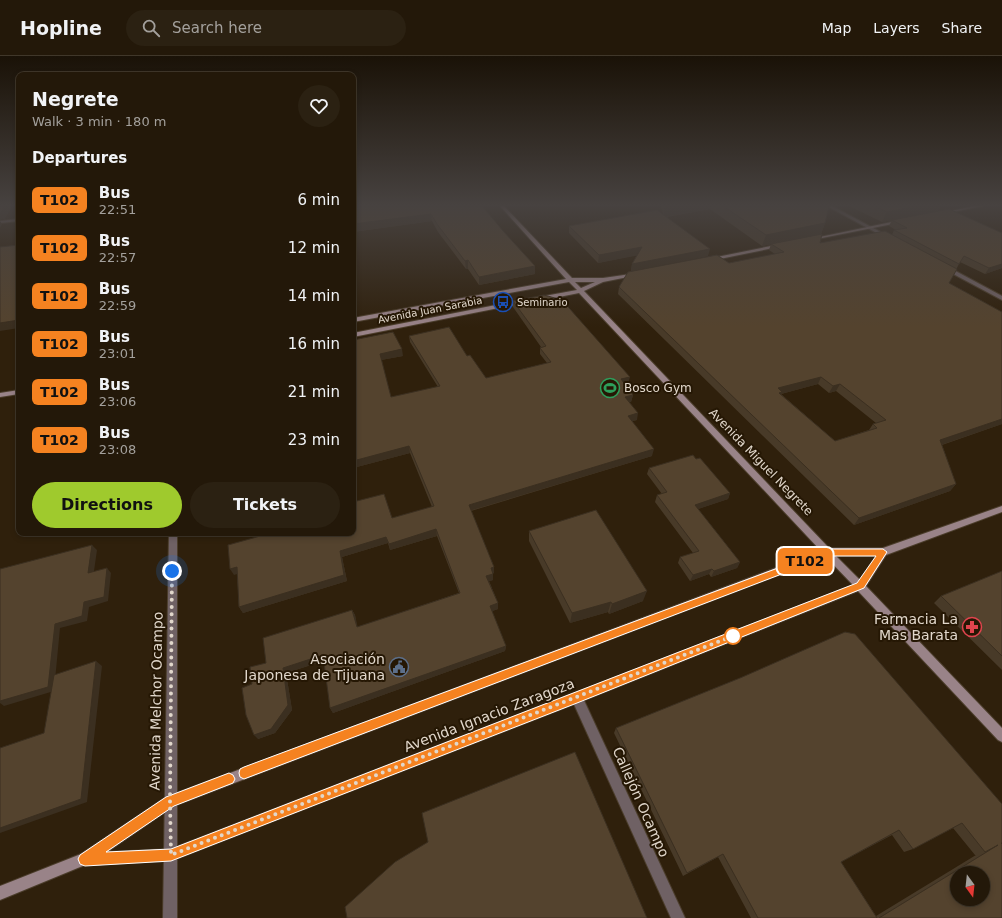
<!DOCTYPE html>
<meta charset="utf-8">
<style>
:root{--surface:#231809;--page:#2b2112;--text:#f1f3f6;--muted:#a3a09c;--line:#40372a;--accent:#9fca2d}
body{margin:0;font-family:"DejaVu Sans",sans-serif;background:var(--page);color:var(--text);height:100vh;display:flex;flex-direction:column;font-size:15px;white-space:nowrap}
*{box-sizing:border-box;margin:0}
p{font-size:13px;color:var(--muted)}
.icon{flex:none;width:22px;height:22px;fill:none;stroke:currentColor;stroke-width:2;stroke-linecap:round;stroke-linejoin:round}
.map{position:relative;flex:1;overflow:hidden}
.details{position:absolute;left:16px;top:16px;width:340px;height:464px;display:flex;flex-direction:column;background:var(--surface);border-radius:8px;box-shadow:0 2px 6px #0003,0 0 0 1px var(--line)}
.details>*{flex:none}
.badge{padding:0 8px;border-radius:6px;font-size:14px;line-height:26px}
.needle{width:26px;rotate:165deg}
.buttons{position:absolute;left:950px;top:810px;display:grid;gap:8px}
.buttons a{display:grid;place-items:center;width:40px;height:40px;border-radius:50%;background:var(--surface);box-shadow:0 2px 6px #0003,0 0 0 1px var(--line);font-size:20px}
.you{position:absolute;width:20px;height:20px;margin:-10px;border:3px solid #fff;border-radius:50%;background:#1a73e8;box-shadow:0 0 0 6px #1a73e833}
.map>.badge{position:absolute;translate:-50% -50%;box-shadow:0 0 0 2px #fff}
h2{padding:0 16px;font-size:15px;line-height:36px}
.round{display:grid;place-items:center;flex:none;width:42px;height:42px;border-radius:21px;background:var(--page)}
.overview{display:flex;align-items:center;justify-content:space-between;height:68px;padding:0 16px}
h1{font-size:19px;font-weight:800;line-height:30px}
.button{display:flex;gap:8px;margin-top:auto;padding:8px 16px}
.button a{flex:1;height:46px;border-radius:24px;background:var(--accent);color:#111;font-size:16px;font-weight:800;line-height:46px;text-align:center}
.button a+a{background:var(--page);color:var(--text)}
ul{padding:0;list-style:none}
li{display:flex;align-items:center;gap:12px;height:48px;padding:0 16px}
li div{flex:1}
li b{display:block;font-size:15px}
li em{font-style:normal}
li .badge{min-width:44px;font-weight:700;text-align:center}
header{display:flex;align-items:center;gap:24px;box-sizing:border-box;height:56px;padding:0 20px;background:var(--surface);border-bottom:1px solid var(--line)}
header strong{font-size:19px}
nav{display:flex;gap:22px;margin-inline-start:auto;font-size:14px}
.search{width:280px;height:36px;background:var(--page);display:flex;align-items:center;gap:10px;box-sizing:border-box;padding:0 14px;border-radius:22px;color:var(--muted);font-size:15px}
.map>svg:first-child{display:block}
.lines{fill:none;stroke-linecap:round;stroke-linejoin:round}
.minor-casing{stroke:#4b3d2b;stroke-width:2}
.tertiary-casing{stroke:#4b3d2b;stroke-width:2}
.secondary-casing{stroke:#4b3d2b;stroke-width:2}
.minor{fill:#6f6164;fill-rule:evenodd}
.tertiary{fill:#6f6164;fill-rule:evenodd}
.secondary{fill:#998388;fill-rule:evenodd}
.wall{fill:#483a28;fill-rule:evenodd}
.shaded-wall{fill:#3b2f20}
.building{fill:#54432e;stroke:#3b2f20;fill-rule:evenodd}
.line{fill:#f58220;stroke:#fff}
.walk{stroke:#e1d7cb;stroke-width:4;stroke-dasharray:0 7.2}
.stop-dot{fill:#fff;stroke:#f58220;stroke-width:2}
.labels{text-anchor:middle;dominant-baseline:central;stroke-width:4;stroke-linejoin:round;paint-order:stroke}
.far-poi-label{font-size:10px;fill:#e1d7cb;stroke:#251704;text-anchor:start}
.far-street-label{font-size:10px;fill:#e1d7cb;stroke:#251704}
.poi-label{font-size:12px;fill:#e1d7cb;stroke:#251704;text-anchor:start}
.street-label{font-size:12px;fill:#e1d7cb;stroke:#251704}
.near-poi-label{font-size:14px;fill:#e1d7cb;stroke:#251704;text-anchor:end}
.near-street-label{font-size:14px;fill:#e1d7cb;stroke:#251704}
</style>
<header>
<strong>Hopline</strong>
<div class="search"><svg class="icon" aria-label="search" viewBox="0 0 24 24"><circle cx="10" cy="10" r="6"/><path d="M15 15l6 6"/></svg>Search here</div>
<nav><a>Map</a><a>Layers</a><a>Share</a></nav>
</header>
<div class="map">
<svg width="1002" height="862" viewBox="0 0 1002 862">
<rect width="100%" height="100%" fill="#2f200c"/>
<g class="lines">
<!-- minor casing -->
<g class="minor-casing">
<path id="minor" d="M577 637 581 638 685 862H671L573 646 572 642 573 638Z"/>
</g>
<!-- tertiary casing -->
<g class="tertiary-casing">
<path id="tertiary" d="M827 150H832L890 181 886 182Z
M19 163V165L0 167V165Z
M944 211H948L1002 240V244L944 213Z
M169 477H177V862H163Z"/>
</g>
<!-- secondary casing -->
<g class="secondary-casing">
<path id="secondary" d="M500 150H504L572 222H603L638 217V219L603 226 584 235 829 492H883L1002 450V456L886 499 866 530 1002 672V686L998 684 858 535 577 647 171 805 85 809 0 844V830L81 798 166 741 821 495 579 237 539 245 536 243 539 241 577 234 569 226 353 266V262L566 223ZM575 226H595L581 232ZM836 500H876L860 524ZM826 501 853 529 171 793 107 796 174 750Z
M974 150H983L943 158 941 157Z
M901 164H903V166L812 184 810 183Z
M781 188 783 189V190L710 205 707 203Z
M522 244 525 246 524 247 353 281V277Z
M19 334V338L0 341V337Z"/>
</g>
<!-- minor -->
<use href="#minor" class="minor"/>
<!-- tertiary -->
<use href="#tertiary" class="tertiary"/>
<!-- secondary -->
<use href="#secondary" class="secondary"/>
</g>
<!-- wall -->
<path class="wall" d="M353 150H482L503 175 535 210V218L479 229 468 213H466L438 176 432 165 353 176Z
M661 150H829L825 167 821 178 762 190 710 153 667 161 708 200 631 215 632 208 637 199 598 207 569 177V170L663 158Z
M849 150H941L937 156 882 166Z
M892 164 1002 212 985 218 960 206 949 227 1002 256V368L942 389 956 428 950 435 854 469 618 238 619 231 775 198 769 194 771 188 820 187 892 179 894 174H896L889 170ZM818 328 829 337 836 335 876 367 873 368 869 374 835 385 781 338Z
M513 245 628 328 625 329 633 339 631 346H629L637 364 632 365 652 400 471 455 494 511V517H493V524L489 525 498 547V553L492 555 506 590 505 595 333 657 330 652 324 605 286 617 292 654 275 677 258 683 252 628 266 607 352 554 355 559 357 571 459 537 437 480 390 494 388 487 342 501 347 525 243 557 239 551 237 518 234 519 392 462 432 451 410 397 353 412V284L403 300 381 304 391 341 438 331 410 286 409 280 467 300 486 322 547 307 540 298V292L541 291 513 251Z
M649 412 730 437 728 443 698 453 740 506 737 512 711 521 709 518 690 525 678 507 680 501 693 497 655 446 657 439 662 438 647 418Z
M529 475 643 545 609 558 608 556 570 567 529 485Z
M1002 515V614L934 547 941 540Z
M740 622 1001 787 1002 862H751L718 801 683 820 614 677 616 672ZM953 772 975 799H976L876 860 841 806 892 779 904 796 913 793Z"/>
<!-- shaded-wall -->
<path class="shaded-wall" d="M4 150H12L5 163 0 164V157Z
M669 150H711L710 153 663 161 665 151Z
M917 150H941L937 156 882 166 887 156Z
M431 158 432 165 353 176V168Z
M0 165 2 168 0 172Z
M825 167 821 178 762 190 766 179Z
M642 191 640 199 598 207 599 199Z
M710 193 708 200 631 215 632 208Z
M468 204V213H466L465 205Z
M1002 208V212L985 218 989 212Z
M535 210V218L479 229V221Z
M19 264V272L0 275V267Z
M402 293 403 300 381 304 380 298Z
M630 321 628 328 619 330 621 323Z
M821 321 818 328 781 338 779 343 778 332Z
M840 328 836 335 829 337 833 330Z
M633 339 631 346 623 348 625 341Z
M638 357 637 364 626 367 628 360Z
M1002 363V368L935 391 940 384Z
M409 390 410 397 353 412V405Z
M654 393 652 400 469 455V449Z
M956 428 950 435 854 469 859 462Z
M730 437 728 443 692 455 695 449Z
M436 473 437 480 390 494 389 488Z
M386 481 388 487 342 501 347 525 243 557 239 551 340 495Z
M92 489 97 494 93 522 88 517Z
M740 506 737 512 711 521 714 515Z
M237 511 240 517 234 519 230 513Z
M494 511V517L491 518V512Z
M107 512 111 517 108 545 89 551 87 565 60 572 54 635 4 650 0 647V645L55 568Z
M712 513 709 518 690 525 693 519Z
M493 518V524L487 526 486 520Z
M647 535 643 545 609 558 612 548Z
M611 546 608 556 570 567 572 557Z
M498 547V553L490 556V550Z
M352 554 355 559 359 577 357 571Z
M506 590 505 595 333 657 330 652Z
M323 599 326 604 286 617 292 654 275 677 258 683 254 679 283 612Z
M96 605 102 610 87 746 0 777V772Z"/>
<!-- building -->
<path class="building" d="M0 150H4L1 157H0Z
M353 150H482L503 175 535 210 479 221 468 204 465 205 437 168 431 158 353 168Z
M723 150H829L825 167 766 179Z
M875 150H917L887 156Z
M949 153 1002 177V208L989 212 964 200 959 208 894 174 907 172 892 164Z
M657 154 710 193 632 208 642 191 599 199 569 170Z
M885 175 957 213 949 227 1002 256V363L940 384 956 428 859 462 619 231 628 216 717 199 729 207 784 196 771 188 822 178 820 187ZM821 321 833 330 840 328 886 364 873 368 877 372 835 385 779 337 782 336 778 332Z
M19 189V264L0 267V191Z
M544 239 562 244 630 321 621 323 633 339 625 341 638 357 628 360 654 393 469 449 494 511 491 512 493 518 486 520 498 547 490 550 506 590 330 652 323 599 283 612 288 649 271 673 254 679 246 659 242 632 252 628 250 611 266 607 263 582 352 554 357 571 460 537 436 473 389 488 386 481 340 495 344 519 239 551 237 511 230 513 228 489 271 477H353V446L384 438 392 462 434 450 409 390 353 405V284L393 276 402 293 380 298 391 341 440 330 409 280 449 271 467 300 470 299 486 322 551 306 540 292 546 290 513 245Z
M693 399 696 403 700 402 730 437 695 449 740 506 714 515 712 513 693 519 680 501 699 495 657 439 667 436 649 412Z
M596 454 647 535 612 548 611 546 572 557 529 475Z
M92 489 88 517 107 512 104 541 84 546 82 560 55 568 48 631 0 645V513Z
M1002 515V600L941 540Z
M845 576 855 578 1002 748V787H1001L1002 788V862H879L998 789 985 796 962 767 913 793 899 774 841 806 877 862H758L723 798 687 817 616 672 740 622ZM957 817H983V843H957Z
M96 605 81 743 0 772V692L44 677 54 619Z
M575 696 647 862H347L345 851 395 806 428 786 422 757Z"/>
<!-- sky -->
<linearGradient id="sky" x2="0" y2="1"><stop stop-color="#1a1207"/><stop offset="0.55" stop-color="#474240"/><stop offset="1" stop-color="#474240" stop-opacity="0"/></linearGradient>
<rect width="1002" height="271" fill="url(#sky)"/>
<!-- line -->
<path class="line" d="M829 493H883L887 496 864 532 577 647 171 805 85 810 80 808 78 803 80 799 166 741 229 717 233 719 235 723 233 727 174 750 106 796 171 793 857 527 876 500H829L244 723 240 721 239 717 240 713 244 711Z"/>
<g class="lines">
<!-- walk -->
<path class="walk" d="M172 515 170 745 171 799 733 580"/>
</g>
<!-- icons -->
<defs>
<g id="bus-ring" transform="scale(1)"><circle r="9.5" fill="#251704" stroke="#1a4fb4" stroke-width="1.5"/><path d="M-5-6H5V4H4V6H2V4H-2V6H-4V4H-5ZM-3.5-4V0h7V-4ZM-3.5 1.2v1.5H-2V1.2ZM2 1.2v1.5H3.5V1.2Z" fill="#1a4fb4"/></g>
<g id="stadium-ring" transform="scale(1)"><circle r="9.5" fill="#251704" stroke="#2e9e5b" stroke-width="1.5"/><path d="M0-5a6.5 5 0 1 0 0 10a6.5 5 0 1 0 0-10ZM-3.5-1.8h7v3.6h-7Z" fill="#2e9e5b"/></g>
<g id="pharmacy-ring" transform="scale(1)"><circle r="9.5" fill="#251704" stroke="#e0444e" stroke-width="1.5"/><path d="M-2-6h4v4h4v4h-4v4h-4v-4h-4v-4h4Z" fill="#e0444e"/></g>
<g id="civic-ring" transform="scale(1)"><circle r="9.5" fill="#251704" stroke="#5c6f8a" stroke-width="1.5"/><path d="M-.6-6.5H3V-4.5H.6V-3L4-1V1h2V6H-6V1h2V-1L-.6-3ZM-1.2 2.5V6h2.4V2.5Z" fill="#5c6f8a"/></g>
</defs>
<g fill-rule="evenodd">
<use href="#bus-ring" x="503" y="246"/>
<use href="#stadium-ring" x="610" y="332"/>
<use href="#pharmacy-ring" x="972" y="571"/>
<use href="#civic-ring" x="399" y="611"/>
</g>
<!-- markers -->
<circle class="stop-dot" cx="733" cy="580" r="8"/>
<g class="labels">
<!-- far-poi labels -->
<g class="far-poi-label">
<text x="517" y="246">Seminario</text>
</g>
<!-- far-street labels -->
<g class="far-street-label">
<text transform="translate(430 254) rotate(-11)">Avenida Juan Sarabia</text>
</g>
<!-- poi labels -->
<g class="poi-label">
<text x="624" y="332">Bosco Gym</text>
</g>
<!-- street labels -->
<g class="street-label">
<text transform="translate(761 406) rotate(46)">Avenida Miguel Negrete</text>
</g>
<!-- near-poi labels -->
<g class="near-poi-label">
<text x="958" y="563">Farmacia La<tspan x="958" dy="16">Mas Barata</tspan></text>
<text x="385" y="603">Asociación<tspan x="385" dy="16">Japonesa de Tijuana</tspan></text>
</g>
<!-- near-street labels -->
<g class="near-street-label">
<text transform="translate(156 645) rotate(-89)">Avenida Melchor Ocampo</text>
<text transform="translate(489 659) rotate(-21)">Avenida Ignacio Zaragoza</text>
<text transform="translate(641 746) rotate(66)">Callejón Ocampo</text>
</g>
</g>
</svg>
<div class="buttons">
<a><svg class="needle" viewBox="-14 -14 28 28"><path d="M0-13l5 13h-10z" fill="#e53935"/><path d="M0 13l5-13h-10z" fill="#a3a09c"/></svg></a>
</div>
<div class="you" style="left:172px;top:515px"></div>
<b class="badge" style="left:805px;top:505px;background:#f58220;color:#111">T102</b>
<section class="details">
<div class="overview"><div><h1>Negrete</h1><p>Walk · 3 min · 180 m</p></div><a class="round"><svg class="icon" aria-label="heart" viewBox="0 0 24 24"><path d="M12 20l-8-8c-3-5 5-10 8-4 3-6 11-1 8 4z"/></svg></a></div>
<h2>Departures</h2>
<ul>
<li><span class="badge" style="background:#f58220;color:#111">T102</span><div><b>Bus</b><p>22:51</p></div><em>6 min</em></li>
<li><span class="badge" style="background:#f58220;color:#111">T102</span><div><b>Bus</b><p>22:57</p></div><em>12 min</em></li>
<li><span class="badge" style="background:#f58220;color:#111">T102</span><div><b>Bus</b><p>22:59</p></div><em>14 min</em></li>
<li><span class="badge" style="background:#f58220;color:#111">T102</span><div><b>Bus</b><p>23:01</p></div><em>16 min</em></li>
<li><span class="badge" style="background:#f58220;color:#111">T102</span><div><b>Bus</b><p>23:06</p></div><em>21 min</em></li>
<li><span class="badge" style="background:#f58220;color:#111">T102</span><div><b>Bus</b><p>23:08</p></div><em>23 min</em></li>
</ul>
<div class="button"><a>Directions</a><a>Tickets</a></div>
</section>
</div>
